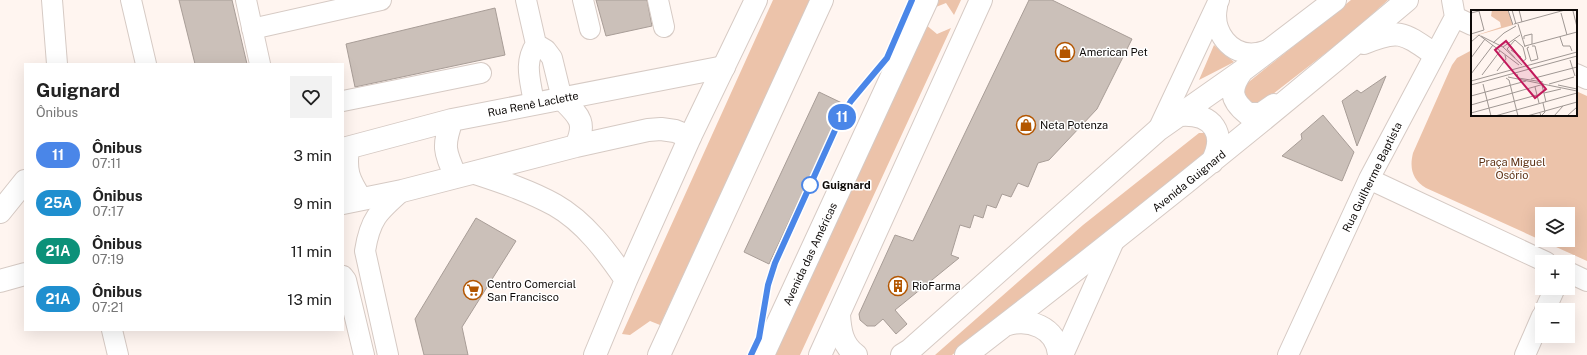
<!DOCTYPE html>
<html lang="pt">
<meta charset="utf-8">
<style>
:root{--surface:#fff;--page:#f2f2f2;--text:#222;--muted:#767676}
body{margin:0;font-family:"Public Sans",sans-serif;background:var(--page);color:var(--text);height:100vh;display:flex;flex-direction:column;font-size:15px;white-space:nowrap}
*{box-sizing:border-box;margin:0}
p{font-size:13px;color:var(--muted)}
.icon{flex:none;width:22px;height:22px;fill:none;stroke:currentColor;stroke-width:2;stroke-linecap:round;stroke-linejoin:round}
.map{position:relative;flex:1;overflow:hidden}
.panel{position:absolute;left:24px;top:63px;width:320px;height:268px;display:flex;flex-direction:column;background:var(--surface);border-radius:0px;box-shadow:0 4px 16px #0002}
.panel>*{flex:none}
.badge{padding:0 8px;border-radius:13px;font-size:14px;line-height:26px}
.controls{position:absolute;left:1535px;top:207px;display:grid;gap:8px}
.controls a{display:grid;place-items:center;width:40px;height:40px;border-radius:0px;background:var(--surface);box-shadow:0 4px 16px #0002;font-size:20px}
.map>.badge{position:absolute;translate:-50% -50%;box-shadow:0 0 0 2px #fff}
.round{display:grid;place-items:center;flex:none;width:42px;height:42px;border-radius:0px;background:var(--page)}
.overview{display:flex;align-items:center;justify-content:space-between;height:68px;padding:0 12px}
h1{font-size:19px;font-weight:700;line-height:30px}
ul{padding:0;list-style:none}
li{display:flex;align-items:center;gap:12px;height:48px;padding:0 12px}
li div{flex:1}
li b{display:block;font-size:15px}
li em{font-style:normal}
li .badge{min-width:44px;font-weight:700;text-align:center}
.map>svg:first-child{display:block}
.green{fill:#ecc3aa;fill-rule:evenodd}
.building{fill:#cbc0b9;stroke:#a89d97}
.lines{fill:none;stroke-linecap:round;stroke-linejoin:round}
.minor-casing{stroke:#d6cac4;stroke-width:22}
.tertiary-casing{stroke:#d6cac4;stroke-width:24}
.secondary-casing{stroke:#d6cac4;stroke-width:24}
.trunk-casing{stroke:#d6cac4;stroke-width:24}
.minor{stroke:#fff;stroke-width:20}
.tertiary{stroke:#fff;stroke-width:22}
.secondary{stroke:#fff;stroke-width:22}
.trunk{stroke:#fff;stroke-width:22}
.line-casing{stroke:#fff;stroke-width:9}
.line{stroke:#4a86e8;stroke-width:6}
.stop-dot{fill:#fff;stroke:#4a86e8;stroke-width:2}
.labels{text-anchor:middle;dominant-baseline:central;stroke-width:3;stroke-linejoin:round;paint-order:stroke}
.poi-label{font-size:11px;fill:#0e0a08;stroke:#fff;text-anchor:start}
.street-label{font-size:11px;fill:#0e0a08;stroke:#fff}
.park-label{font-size:11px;fill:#5e3316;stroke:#fff}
.stop-label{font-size:11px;font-weight:bold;fill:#0e0a08;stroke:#fff;text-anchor:start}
.inset-road{fill:none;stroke:#9f9793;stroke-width:1}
.view{fill:#c2185b;fill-opacity:0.15;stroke:#c2185b;stroke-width:2}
.inset-edge{fill:none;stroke:#0e0a08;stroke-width:2}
</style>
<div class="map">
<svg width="1587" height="355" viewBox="0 0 1587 355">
<rect width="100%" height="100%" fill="#fff5f0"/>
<!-- green -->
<path class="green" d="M773 0H811L660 325 650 321 630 335 622 334Z
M935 0H961L954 15 946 3 931 9Z
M1351 0H1388L1349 35 1265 100C1251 107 1241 101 1245 85Z
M925 24 937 34 951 28 800 355H772Z
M1214 45 1234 62 1199 80Z
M1472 50V115H1576V91L1587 96V261L1426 188C1413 180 1409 169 1413 153L1452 65 1457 58ZM1542 214H1568V240H1542Z
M1199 133H1208L1209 155 952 355H935L1083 225Z"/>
<!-- building -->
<path class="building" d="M179 0H232L247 64H195Z
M596 0H647L652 26 606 36Z
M1029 0H1052L1132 39 1097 109 1049 160 1038 163 1028 187 1018 183 1011 197 1002 194 996 208 987 205 983 218 974 215 970 228 960 225 951 255 959 258 895 310 907 324 896 334 883 319 875 326H867L860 320 859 314 895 235 913 241Z
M495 8 505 55 355 87 346 44Z
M1386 76 1357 146 1342 101 1357 90 1361 93Z
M819 92 844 104 769 264 744 252Z
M1323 115 1354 152 1342 181 1282 156 1302 139 1301 134Z
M476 218 516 241 462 327 468 355H424L415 319Z"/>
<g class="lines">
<!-- minor casing -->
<g class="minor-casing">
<path id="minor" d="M52 0 57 64
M131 0 146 64
M246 0 260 64
M526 0 536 44
M583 0 590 29
M658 0 664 27
M1217 7C1212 31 1230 57 1257 53 1262 52 1267 50 1272 49
M1455 17 1472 25
M252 29 381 0
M1576 74 1587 79
M343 101 481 73
M534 104C531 81 523 64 536 44L546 50 552 58 562 99
M1158 130 1219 0
M1369 179 1546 262
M1568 272 1587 281
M343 276 346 280 364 355
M1545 310 1555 288
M112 330 118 355
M388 355 365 251C370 219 378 212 402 191
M1063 355 1114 241
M1288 355 1369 179 1455 17 1452 0
M1525 355 1542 316"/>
</g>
<!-- tertiary casing -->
<g class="tertiary-casing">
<path id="tertiary" d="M1364 43C1399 28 1404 33 1434 54
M1242 71C1229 89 1230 100 1248 114H1261L1274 105
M562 99C579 116 587 122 576 146
M1181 115C1213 113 1227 134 1212 162
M452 120C442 147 445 152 456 177
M348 148C345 171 348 179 361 199
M343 149 452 120 724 67
M343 203 402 191 576 146 648 130 661 129 675 131 690 137
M0 212 25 181
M0 281 25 274
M839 315C840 330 842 345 856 355
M1005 325C1028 317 1057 327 1059 355
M902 355 910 350 1158 130 1242 71 1335 0
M966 355C1116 240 1263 122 1407 0"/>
</g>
<!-- secondary casing -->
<g class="secondary-casing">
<path id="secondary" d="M475 173C502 182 530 191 555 205 585 222 607 252 626 280
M595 355 626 280 690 137 756 0
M820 355 981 0"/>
</g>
<!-- trunk casing -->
<g class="trunk-casing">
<path id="trunk" d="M659 355 822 0
M763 355 927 0"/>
</g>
<!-- minor -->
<use href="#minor" class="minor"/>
<!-- tertiary -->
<use href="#tertiary" class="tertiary"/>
<!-- secondary -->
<use href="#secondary" class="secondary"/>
<!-- trunk -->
<use href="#trunk" class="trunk"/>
</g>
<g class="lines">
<!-- line casing -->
<g class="line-casing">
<path id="line" d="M751 355 759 338 768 285 775 263 841 117 851 101 887 58 912 0"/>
</g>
<!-- line -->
<use href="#line" class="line"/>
</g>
<!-- icons -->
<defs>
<g id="shop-ring" transform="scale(1)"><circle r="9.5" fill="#fff" stroke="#b35600" stroke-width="1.5"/><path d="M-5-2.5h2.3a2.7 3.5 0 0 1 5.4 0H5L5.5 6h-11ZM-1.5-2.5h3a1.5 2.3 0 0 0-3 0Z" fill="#b35600"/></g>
<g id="building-ring" transform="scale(1)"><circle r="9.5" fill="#fff" stroke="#b35600" stroke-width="1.5"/><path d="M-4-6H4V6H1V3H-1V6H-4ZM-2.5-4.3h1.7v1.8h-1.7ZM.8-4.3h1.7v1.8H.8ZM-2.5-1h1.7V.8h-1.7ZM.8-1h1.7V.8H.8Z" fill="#b35600"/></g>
<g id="supermarket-ring" transform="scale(1)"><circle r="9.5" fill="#fff" stroke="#b35600" stroke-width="1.5"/><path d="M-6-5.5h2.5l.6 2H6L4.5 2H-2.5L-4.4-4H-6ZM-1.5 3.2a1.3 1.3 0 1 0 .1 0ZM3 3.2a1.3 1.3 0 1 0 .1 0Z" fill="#b35600"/></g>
</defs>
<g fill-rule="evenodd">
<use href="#shop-ring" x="1065" y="52"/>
<use href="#shop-ring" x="1026" y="125"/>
<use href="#building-ring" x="898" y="286"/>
<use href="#supermarket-ring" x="473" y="290"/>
</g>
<!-- markers -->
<circle class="stop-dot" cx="810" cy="185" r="8"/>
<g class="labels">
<!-- poi labels -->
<g class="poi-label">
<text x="1079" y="52">American Pet</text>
<text x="1040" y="125">Neta Potenza</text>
<text x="487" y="284">Centro Comercial<tspan x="487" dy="13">San Francisco</tspan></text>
<text x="912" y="286">RioFarma</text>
</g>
<!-- street labels -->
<g class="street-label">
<text transform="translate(533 104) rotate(-11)">Rua Renê Laclette</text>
<text transform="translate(1372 177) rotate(-64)">Rua Guilherme Baptista</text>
<text transform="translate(1189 181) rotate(-39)">Avenida Guignard</text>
<text transform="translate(810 254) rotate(-65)">Avenida das Américas</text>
</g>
<!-- park labels -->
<g class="park-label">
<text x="1512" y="162">Praça Miguel<tspan x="1512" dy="13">Osório</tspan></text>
</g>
<!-- stop labels -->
<g class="stop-label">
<text x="822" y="185">Guignard</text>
</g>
</g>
<!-- overview -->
<g transform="translate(1471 10)">
<rect width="106" height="106" fill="#fff5f0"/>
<path d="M21 0H37L42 15 0 27 30 17 29 12 20 6Z" fill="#ecc3aa"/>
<path class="inset-road" d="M37 0 42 15M41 0 45 14M48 0 51 12M102 1 106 17M0 3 8 1 13 20 0 24M90 3 96 25M43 14 94 0M47 14 54 37M10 26 32 37 51 55M89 27 92 36H99L101 41M53 29V26L61 24V34M0 32 8 25 48 55M22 33 33 23 45 16M54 36 106 22M32 37 49 25M58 37 56 38 60 51 67 49 64 36H61M40 40 50 47M0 48 14 29M44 48 36 39 44 30 52 37 55 49 51 52M99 50 104 66M26 61 35 49 34 45M0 64 22 35M46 64 47 68 72 72M11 65 29 41M37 67 106 81M35 68 38 70 47 106M60 69 106 57M0 71 106 42M12 74 20 106M78 74 103 67M0 75 106 46M71 75 75 92M87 75 106 79M64 77 68 93M73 83 90 79M0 86 55 71M0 95 73 74M0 103 66 85M69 103 70 106 74 102 72 93M24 106 106 83M56 106 106 92M83 106 92 96M96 106 106 97"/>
<path class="view" d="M35 31 75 79 64 88 24 40Z"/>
<rect width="106" height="106" class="inset-edge"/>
</g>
</svg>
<div class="controls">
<a><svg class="icon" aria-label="layers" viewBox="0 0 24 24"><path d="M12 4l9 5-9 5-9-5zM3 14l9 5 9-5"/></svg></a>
<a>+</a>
<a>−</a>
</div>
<b class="badge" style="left:842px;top:117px;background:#4a86e8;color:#fff">11</b>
<section class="panel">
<div class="overview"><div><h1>Guignard</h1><p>Ônibus</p></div><a class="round"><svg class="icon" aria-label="heart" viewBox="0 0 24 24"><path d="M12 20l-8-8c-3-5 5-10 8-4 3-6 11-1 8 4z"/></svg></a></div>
<ul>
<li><span class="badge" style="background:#4a86e8;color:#fff">11</span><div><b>Ônibus</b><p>07:11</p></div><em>3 min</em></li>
<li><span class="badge" style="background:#1f8fcf;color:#fff">25A</span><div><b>Ônibus</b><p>07:17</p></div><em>9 min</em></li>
<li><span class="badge" style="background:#0c9179;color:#fff">21A</span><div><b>Ônibus</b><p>07:19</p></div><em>11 min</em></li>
<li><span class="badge" style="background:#1f8fcf;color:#fff">21A</span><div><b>Ônibus</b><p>07:21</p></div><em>13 min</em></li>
</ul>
</section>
</div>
